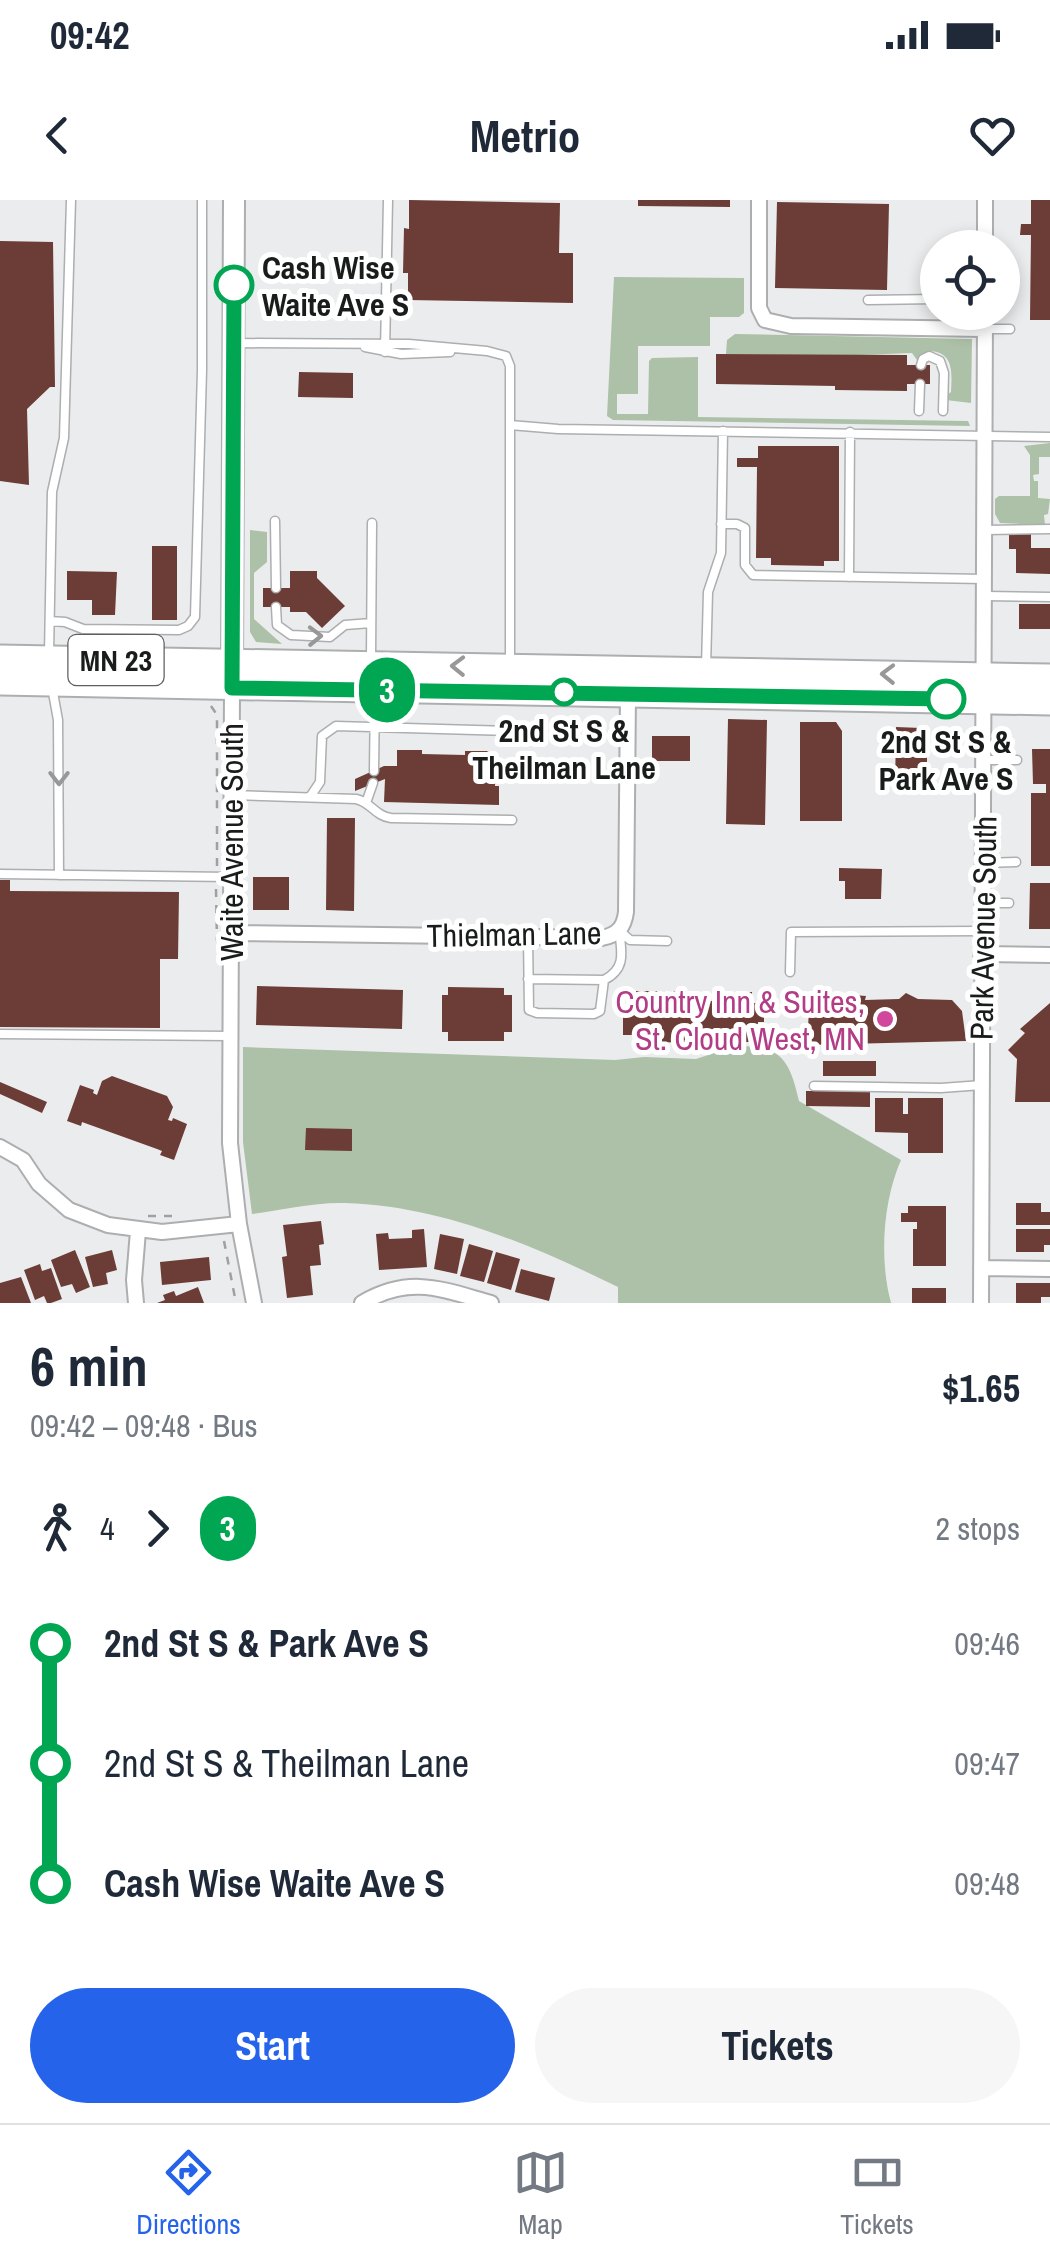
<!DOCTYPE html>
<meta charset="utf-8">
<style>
:root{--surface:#fff;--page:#f6f6f7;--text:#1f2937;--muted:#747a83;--line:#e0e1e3;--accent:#2563eb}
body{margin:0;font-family:"Archivo Narrow",sans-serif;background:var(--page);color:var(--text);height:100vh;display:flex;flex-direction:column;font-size:38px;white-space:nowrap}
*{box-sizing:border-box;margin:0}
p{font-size:32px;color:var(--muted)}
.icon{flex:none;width:55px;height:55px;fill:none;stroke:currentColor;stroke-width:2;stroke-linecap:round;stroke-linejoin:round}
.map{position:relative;height:1103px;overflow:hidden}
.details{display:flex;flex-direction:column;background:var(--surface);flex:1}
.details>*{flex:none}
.badge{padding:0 20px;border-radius:32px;font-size:35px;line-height:65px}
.controls{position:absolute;left:920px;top:30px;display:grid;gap:20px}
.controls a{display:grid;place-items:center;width:100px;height:100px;border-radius:50%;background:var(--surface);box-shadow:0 5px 15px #0003;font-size:50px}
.map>.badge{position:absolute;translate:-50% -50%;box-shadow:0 0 0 5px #fff}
.legs{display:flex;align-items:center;gap:15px;height:110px;padding:0 30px;font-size:32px}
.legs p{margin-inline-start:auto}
.head{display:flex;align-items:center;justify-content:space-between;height:170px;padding:0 30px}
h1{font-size:55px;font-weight:700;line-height:75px}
.primary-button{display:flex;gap:20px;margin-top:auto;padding:20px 30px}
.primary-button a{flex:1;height:115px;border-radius:60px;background:var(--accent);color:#fff;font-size:40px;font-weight:700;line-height:115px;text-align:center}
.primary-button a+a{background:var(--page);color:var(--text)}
ul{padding:0 30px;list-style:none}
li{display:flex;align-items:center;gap:35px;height:120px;font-size:38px}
li i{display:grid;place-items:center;width:15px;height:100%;margin:0 12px;background:currentColor}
li i::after{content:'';width:25px;height:25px;margin:-12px;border:8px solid;border-radius:50%;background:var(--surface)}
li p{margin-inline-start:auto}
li:first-child i{background:linear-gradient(#0000 50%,currentColor 0)}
li:last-child i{background:linear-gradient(currentColor 50%,#0000 0)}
.status{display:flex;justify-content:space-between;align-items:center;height:70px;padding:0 50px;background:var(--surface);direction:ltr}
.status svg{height:28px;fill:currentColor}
header{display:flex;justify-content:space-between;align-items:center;height:130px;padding:0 30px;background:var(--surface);font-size:45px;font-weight:700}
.menu{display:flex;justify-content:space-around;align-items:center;height:140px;border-top:2px solid var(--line);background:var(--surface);font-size:28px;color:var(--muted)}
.menu a{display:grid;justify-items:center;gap:5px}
.menu .active{color:var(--accent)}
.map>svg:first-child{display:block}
.green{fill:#acc1a7}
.building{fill:#6c3c36}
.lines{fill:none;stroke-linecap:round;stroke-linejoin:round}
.lane-casing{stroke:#adaeb0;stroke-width:11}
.street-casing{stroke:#adaeb0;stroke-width:18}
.secondary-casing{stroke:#adaeb0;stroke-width:24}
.highway-casing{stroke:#adaeb0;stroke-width:29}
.path{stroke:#9fa0a1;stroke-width:2.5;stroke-dasharray:8 8;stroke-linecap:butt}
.lane{stroke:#fff;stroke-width:8}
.street{stroke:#fff;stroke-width:14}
.secondary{stroke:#fff;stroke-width:20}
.highway{stroke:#fff;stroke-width:25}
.oneway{stroke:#989898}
.line-1-casing{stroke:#fff;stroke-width:22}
.line-1{stroke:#00a651;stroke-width:15}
.stop-1-dot{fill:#fff;stroke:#00a651;stroke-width:5}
.hotel-dot{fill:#d1479c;stroke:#fff;stroke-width:4}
.labels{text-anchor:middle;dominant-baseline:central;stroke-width:10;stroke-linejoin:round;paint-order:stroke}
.shield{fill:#fff;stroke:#5f5f5f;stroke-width:2.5}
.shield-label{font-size:30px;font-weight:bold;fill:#1a1b1b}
.stop-label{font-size:32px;font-weight:bold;fill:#1a1b1b;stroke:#fff}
.street-label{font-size:32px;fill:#1a1b1b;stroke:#fff}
.hotel-label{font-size:32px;fill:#b23c85;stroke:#fff;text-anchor:end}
</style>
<div class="status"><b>09:42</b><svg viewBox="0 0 49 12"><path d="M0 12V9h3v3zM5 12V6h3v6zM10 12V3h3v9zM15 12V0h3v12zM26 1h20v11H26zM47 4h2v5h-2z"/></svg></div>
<header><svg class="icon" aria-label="back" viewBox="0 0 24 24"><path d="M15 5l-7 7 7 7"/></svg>Metrio<svg class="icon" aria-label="heart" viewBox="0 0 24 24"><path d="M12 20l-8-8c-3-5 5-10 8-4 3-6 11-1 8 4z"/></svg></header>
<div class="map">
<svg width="1050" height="1103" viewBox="0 0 1050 1103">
<rect width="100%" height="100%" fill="#ebecee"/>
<!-- green -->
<path class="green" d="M614 77 744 78V113L739 117H710V146H638V194H617V214H648L649 161 652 158 698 157V217L968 221 970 226 613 220 607 216Z
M735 134 972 139 971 203 946 200 947 195 951 192C952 172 954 152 929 151L917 160 912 153 834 156 726 154 727 140Z
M1050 243V257H1039V274L1033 275 1034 281H1038V298L1050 299 1048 314 1044 315 1045 325 1000 323 995 314V299L999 296H1030V255L1024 246Z
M250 330 267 332V362L254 373V419L282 444 256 442 250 432Z
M736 846C781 846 789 858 799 901L901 960C883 1001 879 1059 891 1103H618V1087C532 1045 442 1006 345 1003 314 1002 282 1010 252 1014L243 942V847L615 860 644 857 696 859Z"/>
<!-- building -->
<path class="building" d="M409 0 560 3 559 53H573V103L408 100V73H403L404 28 409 29Z
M638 0H730V7L638 6Z
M1031 0H1050V120H1030L1031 35H1020L1021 24H1031Z
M777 2 889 4 887 90 775 88Z
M0 41 53 42 55 187H50L27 209 29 285 0 281Z
M716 154 907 155V165H930V184H907V191L835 190V186L716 184Z
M299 172 353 173V198L298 197Z
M758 246H839V361H824V366L771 365V358H756L757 267H737V258H758Z
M1009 333H1031V348H1050V374L1016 373V349H1009Z
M152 346H177V420H152Z
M67 371 117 372 115 415H92V400H67Z
M290 371H317V378L345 406 322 428 306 412H290V407H263V388H290Z
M1019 404H1050V429H1019Z
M728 519 767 520 765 625 726 624Z
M800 522H836L842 531V621H800Z
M896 527 921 528V557H927V565H922L921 574H930V591H895Z
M652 536H690V561H652Z
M1032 549H1050V666H1031V593H1046V584H1033Z
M397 550H422V554L465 555V551H490V568H496L495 586H499V605L384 602 385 579 355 591V579L384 566H397Z
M327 618H355L354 711 326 710Z
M839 668 882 669 881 699H845V681H839Z
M253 677H289V710H253Z
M0 680H10V691L179 692 178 759H160V828L0 827Z
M1030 683H1050V729H1029Z
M257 786 403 790 402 829 256 825Z
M448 787 504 788V795H512V832H504V841H448V832H442V795H448Z
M636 791H675V801H720V792H752V803H758V810H764V822H758V834H750V842H710V837H685V842L635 843V835H623V809L629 808V802H636Z
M810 792 866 796 865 800 899 799 906 793 918 799 952 800 962 811 966 841 807 845Z
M1050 803V902H1015L1017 859 1008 850 1025 833 1020 829Z
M823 861H876V876H823Z
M112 876 167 896 173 907 168 920 172 921 173 918 187 924 174 960 160 955 162 951 157 949 82 922 81 926 67 921 80 885 94 890 93 893 97 895 102 881Z
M0 882 47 902 42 913 0 894Z
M806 891H870V907L806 906Z
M875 898H903V914H908V898H943V953H908V933L875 932Z
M306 928 352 929V951L305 950Z
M1016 1003H1041V1012H1050V1025H1016Z
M908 1006H946V1066H913V1029H917V1022H901V1013H908Z
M321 1021 324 1044 319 1045 321 1065 310 1066 313 1095 287 1098 282 1057 287 1056 283 1025Z
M424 1029 427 1067 379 1070 376 1034 388 1033 389 1039 412 1038V1030Z
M1016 1029H1050V1045H1044V1052H1016Z
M440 1034 464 1039 457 1074 434 1069Z
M469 1044 493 1051 484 1082 460 1076Z
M75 1050 90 1087 76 1093 72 1084 61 1087 51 1060Z
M112 1050 117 1070 106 1073 108 1084 93 1087 85 1057Z
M496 1052 520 1059 511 1090 487 1083Z
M209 1057 211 1080 162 1085 160 1062Z
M40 1064 42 1071 51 1068 62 1099 51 1103H47L44 1096 35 1100 24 1070Z
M521 1069 555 1078 549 1101 515 1092Z
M21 1077 31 1103H0V1083Z
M1016 1083H1050V1097H1041V1103H1016Z
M198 1087 204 1103H157L165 1100 163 1095 174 1091 176 1096Z
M912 1088H946V1103H912Z"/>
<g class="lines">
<!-- lane casing -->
<g class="lane-casing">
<path id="lane" d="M868 100 938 99
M985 129H1010
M234 143 409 144 487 151 506 156 510 166V463
M365 147 401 154 450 152
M385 152 388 0
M921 165 923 159 929 156 940 161 944 173 943 211
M919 211 920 184
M510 225 558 229 1050 237
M275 321 276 388
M721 324H737L745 328V365L753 375 985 379
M985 330 1050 329
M849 377 850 232
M985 396 1050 397
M276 407 277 425 291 435 330 437 345 425 371 423
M50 421 65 422 83 429 179 430 188 426 195 417 202 170V0
M49 454 52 292 64 238 71 0
M371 458 372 323
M706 467 708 392 721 353 723 231
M52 487 58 520 59 675
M985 560H1017
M374 571 375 494
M231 595 356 599C371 602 375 616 391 618L512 620
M310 597 320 582 322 536 336 526 513 531
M366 603 373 583
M983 663 1016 662
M0 674 230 677
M984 703H1009
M620 731 630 740 667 741
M528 737 529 810 537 813 594 814 600 811 604 780C626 769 622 753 619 730
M790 772 791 732 981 731
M528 779 604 780
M0 834 229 836
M814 886 941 888 982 885"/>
</g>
<!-- street casing -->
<g class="street-casing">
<path id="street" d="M759 0V108L765 120 791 126 985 129
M985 0V48
M232 488 230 943 239 1024 254 1103
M230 733 602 738C617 735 624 728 626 712L628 493
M981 754 1050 755
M0 947 23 960 39 984 69 1010 108 1025 162 1032 239 1024
M981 1068 1050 1069
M136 1103 134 1080 138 1031
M362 1103C410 1075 441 1089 491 1103
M981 1103 985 112"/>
</g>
<!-- secondary casing -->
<g class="secondary-casing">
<path id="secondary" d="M232 473 234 0"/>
</g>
<!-- highway casing -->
<g class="highway-casing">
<path id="highway" d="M0 458 1050 477
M0 482 1050 502"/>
</g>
<!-- path -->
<path class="path" d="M211 506 217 515V611
M217 666V619
M216 689 217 741
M148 1016H180
M224 1041 236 1103"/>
<!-- lane -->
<use href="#lane" class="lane"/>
<!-- street -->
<use href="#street" class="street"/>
<!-- secondary -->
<use href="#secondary" class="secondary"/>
<!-- highway -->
<use href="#highway" class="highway"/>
</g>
<!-- one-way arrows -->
<defs><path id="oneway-chevron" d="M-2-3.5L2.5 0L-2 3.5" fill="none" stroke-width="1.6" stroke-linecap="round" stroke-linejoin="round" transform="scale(2.5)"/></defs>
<g class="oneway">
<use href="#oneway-chevron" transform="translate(315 436) rotate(-1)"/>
<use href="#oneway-chevron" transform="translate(458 466) rotate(-179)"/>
<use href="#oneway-chevron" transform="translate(888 474) rotate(-179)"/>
<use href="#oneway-chevron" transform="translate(59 578) rotate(90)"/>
</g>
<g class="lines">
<!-- line-1 casing -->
<g class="line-1-casing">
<path id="line-1" d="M234 85 232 488 946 499"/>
</g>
<!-- line-1 -->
<use href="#line-1" class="line-1"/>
</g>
<!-- markers -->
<g class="stop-1-dot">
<circle cx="234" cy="85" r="18"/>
<circle cx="564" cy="492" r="12"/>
<circle cx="946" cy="499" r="18"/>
</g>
<circle class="hotel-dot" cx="885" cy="819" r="10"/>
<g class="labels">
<!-- shield labels -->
<rect class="shield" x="68.5" y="435" width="95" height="50" rx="8"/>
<g class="shield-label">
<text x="116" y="460">MN 23</text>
</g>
<!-- stop labels -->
<g class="stop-label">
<text x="262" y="67" text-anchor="start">Cash Wise<tspan x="262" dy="37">Waite Ave S</tspan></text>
<text x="564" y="530">2nd St S &amp;<tspan x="564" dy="37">Theilman Lane</tspan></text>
<text x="946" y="541">2nd St S &amp;<tspan x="946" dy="37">Park Ave S</tspan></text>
</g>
<!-- street labels -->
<g class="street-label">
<text transform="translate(231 642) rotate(-90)">Waite Avenue South</text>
<text transform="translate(983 728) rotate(-89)">Park Avenue South</text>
<text transform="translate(514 734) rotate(-1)">Thielman Lane</text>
</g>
<!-- hotel labels -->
<g class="hotel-label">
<text x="865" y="801">Country Inn &amp; Suites,<tspan x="865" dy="37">St. Cloud West, MN</tspan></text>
</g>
</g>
</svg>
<div class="controls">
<a><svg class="icon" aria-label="locate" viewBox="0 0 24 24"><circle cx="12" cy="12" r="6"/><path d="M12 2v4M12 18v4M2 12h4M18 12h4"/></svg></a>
</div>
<b class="badge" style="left:387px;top:490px;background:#00a651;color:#fff">3</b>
</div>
<section class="details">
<div class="head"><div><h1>6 min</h1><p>09:42 – 09:48 · Bus</p></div><b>$1.65</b></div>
<div class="legs"><svg class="icon" aria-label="walk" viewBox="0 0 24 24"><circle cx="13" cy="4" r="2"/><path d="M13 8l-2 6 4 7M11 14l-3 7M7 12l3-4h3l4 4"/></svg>4<svg class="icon" aria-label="forward" viewBox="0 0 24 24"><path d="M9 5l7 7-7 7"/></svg><b class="badge" style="background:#00a651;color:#fff">3</b><p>2 stops</p></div>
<ul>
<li><i style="color:#00a651"></i><b>2nd St S &amp; Park Ave S</b><p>09:46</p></li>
<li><i style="color:#00a651"></i><span>2nd St S &amp; Theilman Lane</span><p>09:47</p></li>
<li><i style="color:#00a651"></i><b>Cash Wise Waite Ave S</b><p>09:48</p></li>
</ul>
<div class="primary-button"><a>Start</a><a>Tickets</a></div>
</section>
<nav class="menu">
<a class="active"><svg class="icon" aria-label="directions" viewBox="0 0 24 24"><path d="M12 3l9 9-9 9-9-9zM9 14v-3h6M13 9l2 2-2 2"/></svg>Directions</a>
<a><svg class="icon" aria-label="map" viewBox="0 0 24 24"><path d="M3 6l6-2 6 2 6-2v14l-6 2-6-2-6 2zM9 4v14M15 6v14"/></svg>Map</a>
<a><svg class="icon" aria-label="tickets" viewBox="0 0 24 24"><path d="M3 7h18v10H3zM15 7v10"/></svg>Tickets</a>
</nav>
